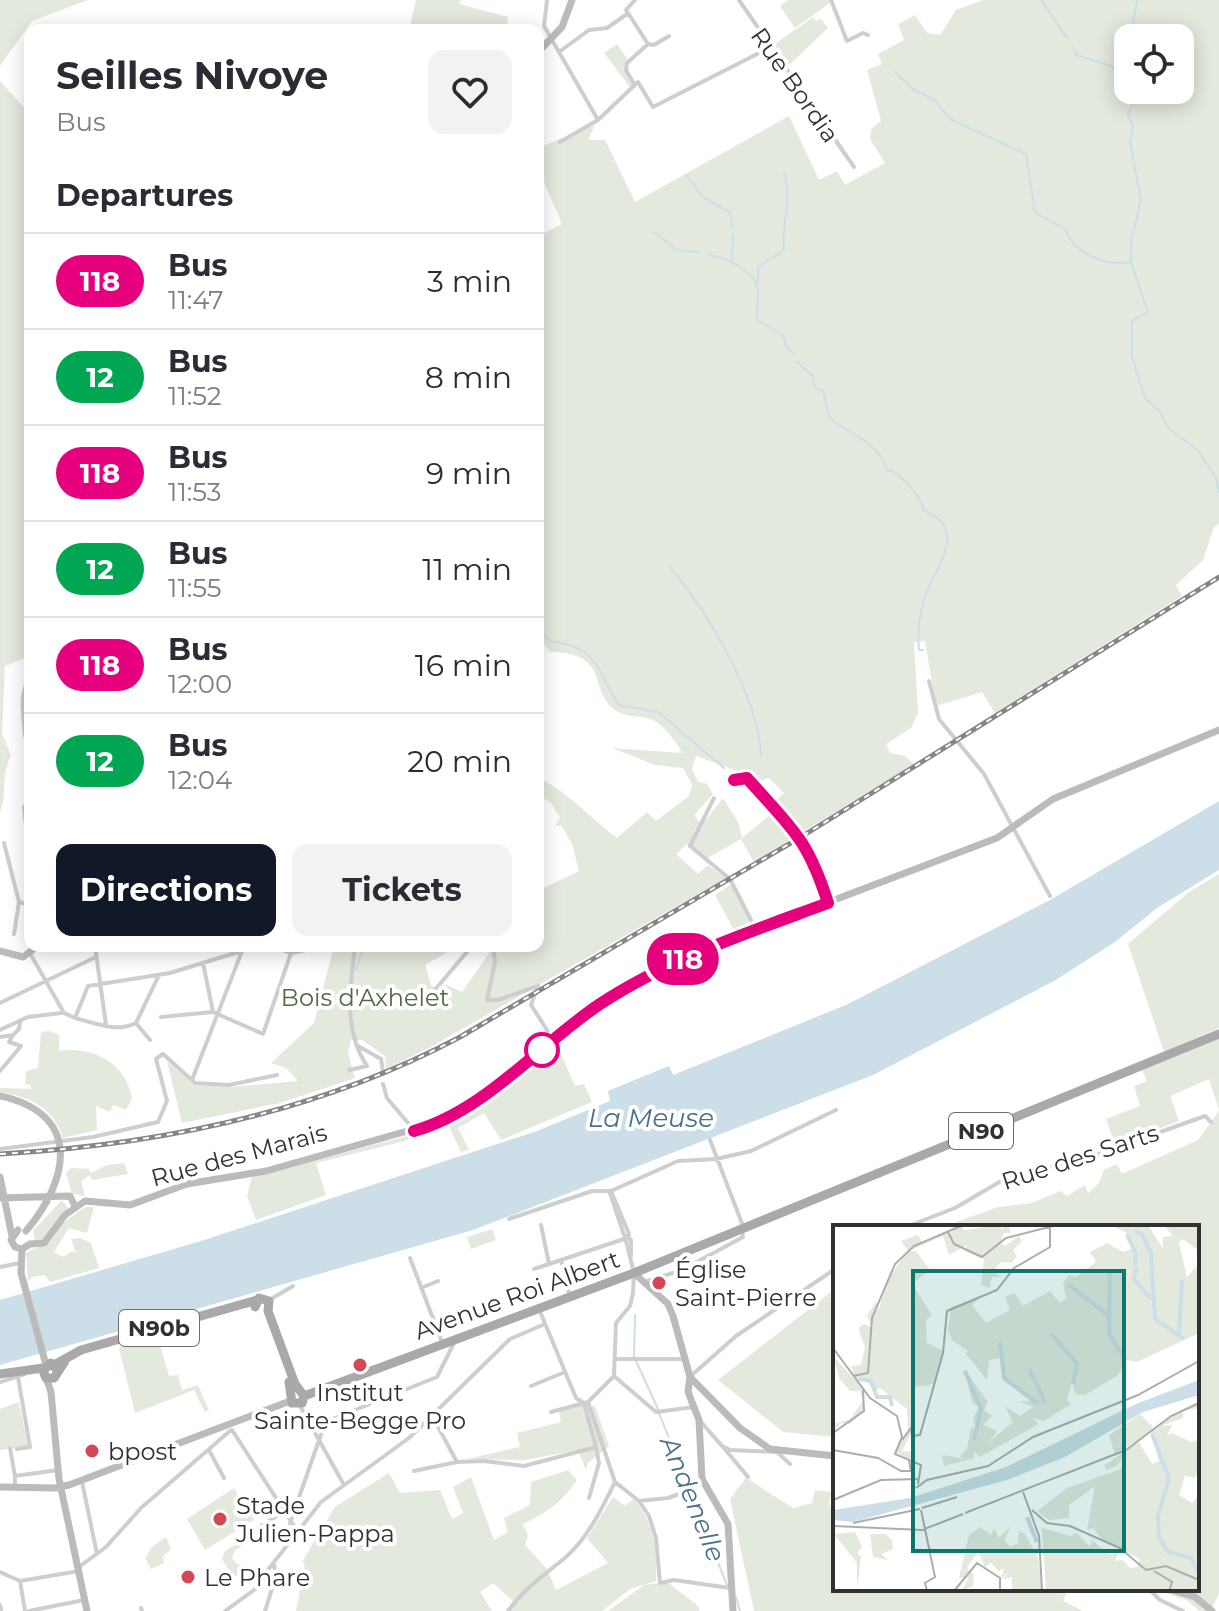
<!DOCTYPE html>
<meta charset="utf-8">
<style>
:root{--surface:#fff;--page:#f2f2f3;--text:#2b2b33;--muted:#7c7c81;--line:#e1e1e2;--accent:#111827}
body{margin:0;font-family:Montserrat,sans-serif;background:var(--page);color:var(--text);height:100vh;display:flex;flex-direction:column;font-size:30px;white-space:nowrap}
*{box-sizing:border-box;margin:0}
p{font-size:26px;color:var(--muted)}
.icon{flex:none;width:44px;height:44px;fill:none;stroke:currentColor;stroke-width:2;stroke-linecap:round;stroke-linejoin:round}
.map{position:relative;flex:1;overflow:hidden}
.details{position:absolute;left:24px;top:24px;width:520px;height:928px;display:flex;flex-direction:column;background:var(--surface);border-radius:16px;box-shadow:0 4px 20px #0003}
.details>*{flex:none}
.badge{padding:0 16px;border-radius:26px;font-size:28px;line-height:52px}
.fabs{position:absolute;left:1114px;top:24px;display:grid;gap:16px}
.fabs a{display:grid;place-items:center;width:80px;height:80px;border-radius:16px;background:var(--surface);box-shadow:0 4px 20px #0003;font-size:40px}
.map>.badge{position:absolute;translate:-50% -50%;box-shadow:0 0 0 4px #fff}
h2{padding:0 32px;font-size:30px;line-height:72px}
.round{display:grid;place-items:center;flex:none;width:84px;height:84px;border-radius:16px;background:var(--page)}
.headline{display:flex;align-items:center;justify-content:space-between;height:136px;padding:0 32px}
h1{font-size:38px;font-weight:700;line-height:60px}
.button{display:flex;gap:16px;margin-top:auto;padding:16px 32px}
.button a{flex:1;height:92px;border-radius:16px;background:var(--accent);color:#fff;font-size:32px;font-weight:700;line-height:92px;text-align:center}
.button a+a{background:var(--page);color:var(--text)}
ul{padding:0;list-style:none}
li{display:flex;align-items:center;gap:24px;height:96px;padding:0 32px;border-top:2px solid var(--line)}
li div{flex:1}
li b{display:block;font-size:30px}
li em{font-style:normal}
li .badge{min-width:88px;font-weight:700;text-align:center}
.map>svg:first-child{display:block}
.green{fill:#e4e9de;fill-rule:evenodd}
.water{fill:#ccdee7}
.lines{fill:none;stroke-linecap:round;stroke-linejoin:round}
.stream{stroke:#ccdee7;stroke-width:2}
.street{stroke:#cecece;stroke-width:4}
.secondary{stroke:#bbb;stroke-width:7}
.primary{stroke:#a9a9a9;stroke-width:9}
.rail-casing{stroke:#868686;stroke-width:5}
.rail{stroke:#fff;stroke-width:2;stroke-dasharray:6;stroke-linecap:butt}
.line-casing{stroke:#fff;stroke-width:18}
.line{stroke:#e6007e;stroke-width:12}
.stop-dot{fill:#fff;stroke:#e6007e;stroke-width:4}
.poi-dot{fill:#d34854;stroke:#fff;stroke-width:3}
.labels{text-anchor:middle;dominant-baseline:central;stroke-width:8;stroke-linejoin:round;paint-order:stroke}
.shield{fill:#fff;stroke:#6f6f6f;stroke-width:2}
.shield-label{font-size:22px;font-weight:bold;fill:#313131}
.street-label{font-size:24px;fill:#313131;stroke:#fff}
.park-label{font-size:24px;fill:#556843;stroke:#fff}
.poi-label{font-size:24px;fill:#313131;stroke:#fff;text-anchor:start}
.water-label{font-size:26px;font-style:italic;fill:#47718b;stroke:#fff}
.inset-river{fill:none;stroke:#ccdee7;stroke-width:4}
.inset-road{fill:none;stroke:#adadad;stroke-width:2}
.view{fill:#0f766e;fill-opacity:0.15;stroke:#0f766e;stroke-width:4}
.inset-edge{fill:none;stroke:#313131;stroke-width:4}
</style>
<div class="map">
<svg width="1219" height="1611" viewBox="0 0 1219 1611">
<rect width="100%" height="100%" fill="#fff"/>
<!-- green -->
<path class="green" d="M0 0H88L32 21 0 66Z
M416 0H461L459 4 508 17 507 30H409Z
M789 0H829L830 3 795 28 780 6Z
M983 0H1219V524L1214 527 1203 560 1176 585 1182 596 995 713 982 692 936 706 925 641 914 642 918 713 911 728 886 744 890 753 905 756 914 764 754 862 741 839 706 859 687 844 676 854 698 874 708 865 726 878 429 1048 386 1069 385 1056 362 1040H351L348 1053 355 1078 280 1103 182 1123 167 1061 194 1085 232 1087 298 1081 286 1068 271 1063 314 1023 334 946H458L425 965 432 987 447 985 462 992 494 946H538V891L579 871 572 844 561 825 555 826 560 818 551 803 538 795V777C571 795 588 816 617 838L647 812 656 821 689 796 692 785 683 768 655 765 612 748 682 753C679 745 664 726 655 721 644 715 629 718 618 712 586 692 613 653 550 652L538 636V236L562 224 538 168V148L595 125 588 140H605L635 202 789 116 819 180 837 171 845 185 885 163 870 139 871 129 881 121 867 70 882 64 878 54 904 40 898 24 915 15 927 33 940 35 956 10ZM1128 38H1180V90H1128ZM696 756 746 774 755 782 769 778 784 793 774 802 772 813 742 838 739 824 723 798 702 825 694 815 713 794 707 784 698 782 692 769Z
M813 17 816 21 821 19 828 28 785 69 769 48Z
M617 44 628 60 626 66 634 84 630 87 604 53Z
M0 81 30 114V656L5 666 2 733 11 756C0 776 8 793 0 813Z
M1219 874V1028L1164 1052 1128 944 1189 892Z
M733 883 755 927 736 934 715 895Z
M49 1031 59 1035V1051C92 1046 126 1062 132 1099L126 1110 114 1105 109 1112 96 1106 97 1130 63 1138C54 1107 29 1097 0 1092V1088L31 1089 30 1085 25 1084 26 1071 38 1068 41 1032Z
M1219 1037V1110L1209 1079 1170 1096 1179 1121 1115 1145 1106 1119 1140 1106 1134 1086 1147 1081 1142 1070Z
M551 1049 560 1052 575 1086 584 1084 592 1102 501 1140 484 1113 458 1128 469 1150 461 1152 446 1120 482 1100Z
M1219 1111V1594L1210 1611H1199L1188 1601 1155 1589H1197V1227H943L998 1207 1032 1203 1060 1191 1067 1196 1085 1185 1088 1193 1099 1183 1104 1170 1117 1164 1122 1174 1198 1140Z
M418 1133 405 1141 316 1163 326 1195 256 1220 247 1196 252 1177Z
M124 1163 128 1174 92 1180 90 1175 81 1181 85 1196 72 1194 66 1173 71 1168 89 1169 91 1173 107 1165Z
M62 1200 68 1208 46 1238 35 1241 33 1231Z
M85 1207H94L87 1233 69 1228 54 1252 63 1257 72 1251 76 1253 71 1239 80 1238 91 1243 99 1268 50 1282 45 1275 32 1277 28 1282 26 1253 50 1241 63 1223Z
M492 1229 496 1240 471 1249 467 1237Z
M835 1289V1437L783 1432 718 1380Z
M157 1334 169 1376 178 1375 182 1390 198 1385 209 1411 205 1412 194 1390 135 1413 119 1348Z
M19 1402 28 1447 0 1450V1409Z
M583 1405 595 1406 609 1446 588 1463 586 1470 578 1450 525 1460 467 1459 520 1447 517 1433 561 1422 559 1411Z
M568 1470 577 1480C562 1502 547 1513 523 1524L528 1536 525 1545 547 1569 556 1590 608 1563 587 1538 613 1497 625 1506 634 1499C655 1524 657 1549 656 1581L630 1589 602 1611H509L515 1603 493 1583 480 1592 492 1611H296L305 1564 302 1562 335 1507 389 1473 400 1493 440 1490 452 1519 463 1513 453 1487 471 1477 494 1540 508 1532 504 1518 530 1505 531 1482Z
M746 1478 793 1508 812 1503 815 1490 832 1492 829 1503 835 1511V1589H1068L1063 1601 1083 1611H754L730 1499Z
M234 1488 254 1520 205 1550 187 1519Z
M166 1537 171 1549 163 1556 164 1563 151 1569 145 1558 152 1547Z
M241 1541 244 1545 235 1550 232 1558 237 1564 246 1565 234 1578 222 1559 225 1551Z
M667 1582 697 1605 700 1611H608L644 1585Z"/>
<!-- water -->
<path class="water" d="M1219 801V870L1157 908 1115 942 1054 981 873 1075 473 1230 0 1365V1300L201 1241 537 1131 610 1101 608 1091 669 1066 673 1075 846 1005 1050 900Z"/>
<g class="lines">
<!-- stream -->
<path class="stream" d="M1041 0 1067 38
M1137 0 1133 22 1138 38
M1073 47 1076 55 1111 66 1128 84
M895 72 914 90 935 100 950 119 1026 154 1035 212 1066 230C1073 253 1107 267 1130 262
M1141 90 1128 113 1133 127 1130 142 1141 199 1131 242V262L1148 312 1132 321V357L1145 398 1161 413 1169 429 1198 450 1216 478 1219 492
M687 176 704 198 730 212 733 228
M655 233 677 250 699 252
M733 234 732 262C766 284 757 287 757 320L783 335 786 346 794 354
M708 254 730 261
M758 283V267L784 250C781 221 793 203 784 173
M797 362 813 376 814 387 823 391 830 419C850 434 880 443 887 470 900 471 922 499 924 511 972 529 932 571 924 600 920 615 917 634 919 650H923
M670 567C708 612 759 698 761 756
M538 628 550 641C600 647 596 671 619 705L658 712 724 768
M356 970 364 946
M634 1357 635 1315
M636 1361 658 1409
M659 1413 727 1585
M736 1597 740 1611"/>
<!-- street -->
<path class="street" d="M547 0 544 26 598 120
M635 0 626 10 648 44 654 45 669 36
M739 0 854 167
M831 0 847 41 863 33 868 35
M559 52 589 30 607 28 627 14
M634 84 626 70 627 63 648 44
M560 142 598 120 638 82 653 107 769 48
M30 679C18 692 24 719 25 736L30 741
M929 681 939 719 984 774 1050 896
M734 780 747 778C790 828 807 836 828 903
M30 795 24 808 30 811
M714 798 690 846 730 879 755 928
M24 808 27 835
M4 843 19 902 14 934
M19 902 30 905
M95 946 106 1025
M493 946 495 962 487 1000H498L538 986 531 1005 554 1041
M291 953 312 949 311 946
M31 955 64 1013 75 1018 88 986 170 973 242 951
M203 963 213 1012 263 1034 291 953 272 946
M428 998 472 946
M0 1003 96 957
M161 1017 213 1012
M75 1018C95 1023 117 1033 136 1023L159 975
M136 1023 150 1040
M0 1030 28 1017 62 1013
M0 1037 13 1035 19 1029 20 1022
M358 1046 381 1059 383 1072
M349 1070 367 1066C343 1030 350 988 355 946
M0 1071 21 1046 9 1042 13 1035
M192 1080 244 946
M383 1084 387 1098 413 1129
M710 1140 743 1226
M0 1149 93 1137 158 1122 167 1101 156 1059 163 1054 195 1083 229 1085 277 1075
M610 1193 624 1235 631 1240V1256
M509 1219 592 1191H611L678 1161 716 1159 751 1151 836 1110
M541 1225 549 1264
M906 1227 955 1208 1008 1177 1088 1158 1205 1116 1211 1122
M410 1258 442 1342
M0 1267 20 1263
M534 1269 561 1260
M644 1282 682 1270 743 1237 742 1231
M421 1288 438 1281
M570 1297 561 1260 627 1238
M271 1299 293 1286
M539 1309 576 1398 584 1403
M615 1359H685
M692 1375 736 1336 835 1269
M614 1376 656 1412 694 1407
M0 1382 25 1374
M531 1386 565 1372
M588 1402 615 1482 639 1501 649 1516 656 1538 660 1583 674 1580 730 1588
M299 1404 344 1485
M551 1412 588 1402 614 1376 616 1323 630 1306 633 1293 634 1273 626 1241 629 1234 611 1191
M302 1413 330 1420
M431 1414 457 1462 484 1461 524 1466 596 1447 584 1403
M701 1422 722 1446 730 1450 777 1452 790 1464
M232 1430 298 1532
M10 1448 15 1476
M724 1448 748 1477
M17 1449 30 1447 18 1377
M209 1450 224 1478
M414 1471 457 1462
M82 1482 97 1554
M15 1486V1476L58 1470
M589 1498 599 1463 596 1447
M639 1501 668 1498 690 1490
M270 1520 267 1534 257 1531 258 1528 283 1512
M290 1523 324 1426 330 1420 437 1377 456 1339
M79 1567 106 1547 141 1508 231 1430
M267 1571 321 1502 409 1438 510 1339 545 1324
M0 1572 20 1581 79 1571
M20 1581 25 1611
M1149 1589 1160 1600 1183 1611
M0 1605 1 1611
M141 1608 142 1611
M29 1611 84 1600
M225 1611 268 1580
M265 1611 276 1576 274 1564
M508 1611C526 1586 545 1575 567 1556 589 1536 602 1508 615 1482"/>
<!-- secondary -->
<path class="secondary" d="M538 52 562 27 572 0
M0 951 23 957 38 946
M0 1096C82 1114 70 1179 26 1231
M0 1177 12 1236
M0 1198 70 1196 75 1206
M18 1230 11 1240 15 1247 22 1249
M30 1244 44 1243 65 1215 85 1201 130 1205 187 1184 266 1171 432 1124 501 1083 597 1006 630 985 695 953 997 838 1053 799 1219 730
M30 1244 22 1249 21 1273 46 1365
M634 1273 668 1304 673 1316 690 1377 688 1392 699 1420 702 1479 728 1524 733 1611
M690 1377 740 1428 770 1449 835 1456
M46 1378 51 1392 59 1479 87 1611
M0 1487 55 1488 69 1485 290 1401
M1169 1589 1195 1597 1212 1611"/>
<!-- primary -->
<path class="primary" d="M255 1307 259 1298 269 1301 268 1311 295 1384 304 1396
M54 1365 81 1350 257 1300
M58 1371 51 1363 43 1371 46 1378H54L65 1361
M0 1374 43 1368
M289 1382 292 1403H302L304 1396
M304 1396 634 1273 1219 1034"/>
<!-- rail casing -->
<g class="rail-casing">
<path id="rail" d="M0 1154C158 1145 319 1112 460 1037L801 837 1219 577"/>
</g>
<!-- rail -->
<use href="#rail" class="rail"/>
</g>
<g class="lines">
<!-- line casing -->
<g class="line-casing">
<path id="line" d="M414 1131C485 1111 540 1044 600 1004 670 958 750 932 828 903 807 837 791 828 747 778L734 780"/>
</g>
<!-- line -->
<use href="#line" class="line"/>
</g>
<!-- markers -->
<circle class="stop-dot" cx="542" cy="1050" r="16"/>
<g class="poi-dot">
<circle cx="659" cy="1283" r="8"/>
<circle cx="360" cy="1365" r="8"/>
<circle cx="92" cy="1451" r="8"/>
<circle cx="220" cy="1519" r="8"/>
<circle cx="188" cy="1577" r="8"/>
</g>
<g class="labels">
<!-- shield labels -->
<g class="shield">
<rect x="949" y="1113" width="64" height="36" rx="6"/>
<rect x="119" y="1310" width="80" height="36" rx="6"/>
</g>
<g class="shield-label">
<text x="981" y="1131">N90</text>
<text x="159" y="1328">N90b</text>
</g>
<!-- street labels -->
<g class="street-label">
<text transform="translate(795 85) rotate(55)">Rue Bordia</text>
<text transform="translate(239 1155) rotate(-15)">Rue des Marais</text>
<text transform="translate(1080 1157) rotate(-18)">Rue des Sarts</text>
<text transform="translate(517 1295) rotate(-20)">Avenue Roi Albert</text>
</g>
<!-- park labels -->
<g class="park-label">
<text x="365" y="997">Bois d'Axhelet</text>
</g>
<!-- poi labels -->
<g class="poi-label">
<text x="675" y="1269">Église<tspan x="675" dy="28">Saint-Pierre</tspan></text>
<text x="360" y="1392" text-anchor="middle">Institut<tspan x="360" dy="28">Sainte-Begge Pro</tspan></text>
<text x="108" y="1451">bpost</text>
<text x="236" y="1505">Stade<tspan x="236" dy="28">Julien-Pappa</tspan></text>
<text x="204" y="1577">Le Phare</text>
</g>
<!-- water labels -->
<g class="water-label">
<text x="651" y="1118">La Meuse</text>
<text transform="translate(693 1499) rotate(68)">Andenelle</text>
</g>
</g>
<!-- overview -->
<g transform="translate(833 1225)">
<rect width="366" height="366" fill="#fff"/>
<path d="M57 0 68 16 85 10 89 17 129 1 131 5 168 0V5L175 0 178 8H171L167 18 172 21 186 11 189 17 180 25 184 31 179 38 168 37 160 46 168 52H159L156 63 148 60 151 34 131 26 134 20 116 30 110 11 76 26H83L97 45 79 59 99 90 93 95 94 118 110 126 101 159 80 162 81 203 69 226 83 227 76 235 62 226 75 204 74 184 47 163 41 166 33 155 24 156 30 165 31 186 17 199 7 198 4 204 1 199 17 194 30 176 27 166H17L6 153 0 131 23 156 18 141 28 140 32 122 25 103 31 99 40 103 34 91 42 78 46 79 42 87 46 83 56 52 75 26ZM278 0H315L330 24V12L340 11 331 0H366V26L350 14 346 18 354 52 366 39V108L304 137 294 135 285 150 252 170 242 169 239 157 234 175 238 179 211 196 199 193 206 199 154 228 147 232 141 227V233L111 241 109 230 130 234 127 231 134 224 138 202 143 204 140 193 146 182 139 177 132 145 155 177 151 185 159 191 150 200 164 206 155 218 180 197 172 181 187 191 200 182 186 176H198L170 155 168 133 156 135 154 155 133 129 135 126 120 116 115 106 118 82 148 71 139 80 153 98 177 85 172 72 182 68 190 81 217 66 227 78 233 74 230 58 236 50 243 52 263 37 257 27 274 18 290 27 300 23 292 7ZM366 178V183L350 186V193L328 201 339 200 334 211 339 208 358 217 366 215V247L361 253 352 251 346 270 359 278 366 269V366H213L209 303 238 311 243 307 257 322 259 315 276 330 286 327 282 336 290 335 297 343 304 342 307 334 269 315 260 303 254 305 262 261 236 280V293L216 295 204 286 234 263 288 244 289 234 284 241 273 245 272 240 306 217 319 239 326 236 318 207 282 229 276 210 307 189 322 204 338 191ZM178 301 171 315 177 322 185 318 186 306 192 309 205 333 209 365 179 366V352L170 354 176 347 168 354 171 343 166 346 158 338 152 342 145 326 134 343 141 350 140 361 129 366 136 352 126 353 136 310 147 302 158 310 161 303 166 313ZM22 307 29 322 24 328 28 331 24 366V338L1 309ZM37 309H53L59 316 60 324 48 329 55 335 40 332Z" fill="#e4e9de"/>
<path d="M366 155V170L310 187 232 232 174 255 20 297 0 295V285L77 273 173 242 303 179Z" fill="#ccdee7"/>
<path class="inset-river" d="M302 6 309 9 318 29 322 94 351 114M294 10 303 29 302 41M303 43 301 54 318 74M277 44 276 108 292 135M235 59 276 91M218 109 244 138 240 159M346 109 349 55M167 117 171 153 205 179M196 144 212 177M132 146 148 184 141 215M26 154 38 156 44 172H57L59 181M319 209 336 253 325 291 326 312 335 327 358 333 366 348M194 292 204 317"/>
<path class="inset-road" d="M115 7 121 19 149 32 173 13 224 0M0 123 37 173 64 191 69 212 62 229 88 240 85 259M20 151 35 148 39 93 62 39 81 21 130 0M0 208 31 186 30 165M69 215 78 203 79 211 87 210 110 128 114 86 164 65 181 43 217 22V2M0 225 45 233 68 246H78L76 236M83 263 94 255 155 241 200 212 305 170 366 136M190 267 206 311 209 366M0 275 48 255 86 254M89 283 124 272M88 285 102 352 92 358 94 366M199 285 214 298 237 301 287 323 313 345M132 288 293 225 338 191 366 178M20 298 87 284M1 301 89 305 130 289M313 345 333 341 366 355M321 346 339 357 336 366M121 366 144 338 167 353V366"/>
<path class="view" d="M80 46H291V326H80Z"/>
<rect width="366" height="366" class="inset-edge"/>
</g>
</svg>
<div class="fabs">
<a><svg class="icon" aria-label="locate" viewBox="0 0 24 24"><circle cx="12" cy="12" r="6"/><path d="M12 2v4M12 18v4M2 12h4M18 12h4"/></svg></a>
</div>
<b class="badge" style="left:683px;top:959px;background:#e6007e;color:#fff">118</b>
<section class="details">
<div class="headline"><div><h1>Seilles Nivoye</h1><p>Bus</p></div><a class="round"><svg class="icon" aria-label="heart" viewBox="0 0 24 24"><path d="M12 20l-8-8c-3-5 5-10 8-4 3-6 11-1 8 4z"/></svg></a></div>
<h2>Departures</h2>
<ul>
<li><span class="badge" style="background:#e6007e;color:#fff">118</span><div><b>Bus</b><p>11:47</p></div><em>3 min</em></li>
<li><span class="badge" style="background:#00a651;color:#fff">12</span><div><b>Bus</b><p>11:52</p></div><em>8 min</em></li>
<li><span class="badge" style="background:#e6007e;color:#fff">118</span><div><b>Bus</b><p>11:53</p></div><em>9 min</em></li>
<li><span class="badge" style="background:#00a651;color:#fff">12</span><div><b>Bus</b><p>11:55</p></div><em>11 min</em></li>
<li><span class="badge" style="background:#e6007e;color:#fff">118</span><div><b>Bus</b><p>12:00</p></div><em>16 min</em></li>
<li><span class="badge" style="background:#00a651;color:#fff">12</span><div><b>Bus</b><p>12:04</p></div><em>20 min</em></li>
</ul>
<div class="button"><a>Directions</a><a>Tickets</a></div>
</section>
</div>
